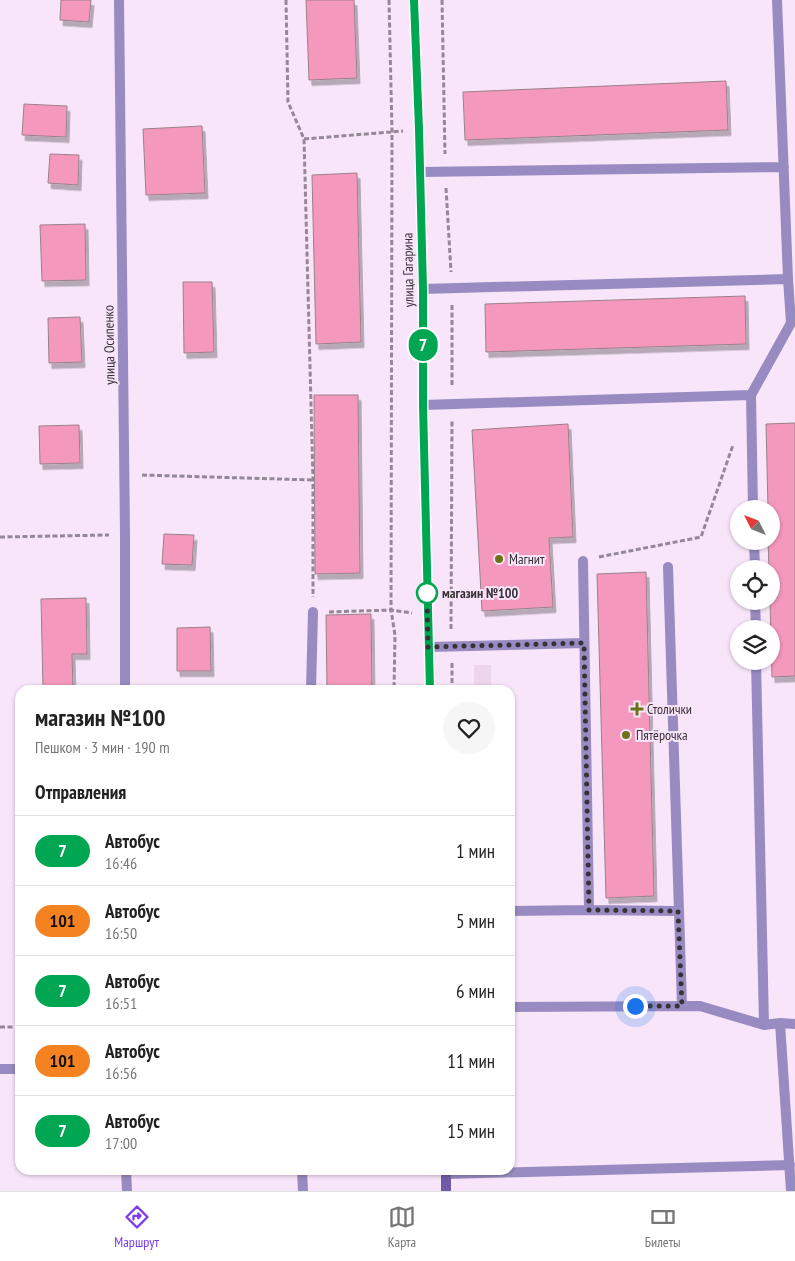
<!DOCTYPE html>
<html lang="ru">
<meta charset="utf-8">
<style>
:root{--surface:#fff;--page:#f6f6f6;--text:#222;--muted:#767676;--line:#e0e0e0;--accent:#7c3aed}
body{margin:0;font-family:"PT Sans Narrow",sans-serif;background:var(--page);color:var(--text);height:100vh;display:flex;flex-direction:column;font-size:19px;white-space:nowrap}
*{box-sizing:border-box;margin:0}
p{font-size:16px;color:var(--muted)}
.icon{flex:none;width:28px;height:28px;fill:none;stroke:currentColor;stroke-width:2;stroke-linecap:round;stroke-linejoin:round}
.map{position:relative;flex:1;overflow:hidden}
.details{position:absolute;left:15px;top:685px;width:500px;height:490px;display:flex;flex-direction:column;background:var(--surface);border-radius:15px;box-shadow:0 1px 4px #0004}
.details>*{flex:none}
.badge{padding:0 10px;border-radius:16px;font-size:18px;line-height:32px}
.needle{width:32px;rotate:312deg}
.controls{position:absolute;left:730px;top:500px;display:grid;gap:10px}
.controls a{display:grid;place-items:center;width:50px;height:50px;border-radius:50%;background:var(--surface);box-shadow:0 1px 4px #0004;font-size:25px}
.you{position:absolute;width:25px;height:25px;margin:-12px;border:4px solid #fff;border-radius:50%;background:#1a73e8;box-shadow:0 0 0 8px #1a73e833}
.map>.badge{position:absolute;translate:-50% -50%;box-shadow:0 0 0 2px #fff}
h2{padding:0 20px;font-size:19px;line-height:45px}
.round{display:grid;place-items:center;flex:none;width:52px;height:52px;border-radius:26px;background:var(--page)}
.head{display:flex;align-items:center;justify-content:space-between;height:85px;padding:0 20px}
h1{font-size:24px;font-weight:700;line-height:38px}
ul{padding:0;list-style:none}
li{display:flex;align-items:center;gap:15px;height:70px;padding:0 20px;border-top:1px solid var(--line)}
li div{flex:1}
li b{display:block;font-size:19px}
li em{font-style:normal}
li .badge{min-width:55px;font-weight:700;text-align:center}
.tab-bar{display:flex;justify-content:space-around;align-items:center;height:70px;border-top:1px solid var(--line);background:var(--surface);font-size:14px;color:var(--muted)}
.tab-bar a{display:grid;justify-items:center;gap:2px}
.tab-bar .selected{color:var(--accent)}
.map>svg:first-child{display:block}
.built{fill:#edd5ee}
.building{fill:#f498be;stroke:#9a818a;filter:url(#shadow)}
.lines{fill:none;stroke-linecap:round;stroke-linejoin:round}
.path{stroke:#958896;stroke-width:3;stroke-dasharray:5 2.5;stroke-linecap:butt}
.lane{stroke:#988bc1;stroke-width:10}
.street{stroke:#988bc1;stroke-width:10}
.secondary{stroke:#715ba9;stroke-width:10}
.line-casing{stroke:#fff;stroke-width:11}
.line{stroke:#00a651;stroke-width:8}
.walk{stroke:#383138;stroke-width:5;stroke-dasharray:0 9}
.poi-dot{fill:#6e7217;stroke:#f8e5f9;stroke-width:2}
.stop-dot{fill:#fff;stroke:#00a651;stroke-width:2.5}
.labels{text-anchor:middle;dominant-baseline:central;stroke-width:4;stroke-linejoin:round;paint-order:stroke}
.street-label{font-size:14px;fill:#383138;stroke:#f8e5f9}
.poi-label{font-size:14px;fill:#383138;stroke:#f8e5f9;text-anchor:start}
.stop-label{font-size:14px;font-weight:bold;fill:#383138;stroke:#f8e5f9;text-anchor:start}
</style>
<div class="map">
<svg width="795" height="1191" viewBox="0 0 795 1191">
<defs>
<filter id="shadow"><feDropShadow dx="3" dy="5.5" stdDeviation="0" flood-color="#0004"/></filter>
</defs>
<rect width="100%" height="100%" fill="#f8e5f9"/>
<!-- built -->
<path class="built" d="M474 665H491V690H474Z"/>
<!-- building -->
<path class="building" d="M61 0H91L89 22 60 20Z
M306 0H354L357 78 309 80Z
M726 81 728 130 465 140 463 92Z
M24 104 67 106 66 137 22 135Z
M202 126 205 193 146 195 143 129Z
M50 154 79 155 78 185 48 183Z
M357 173 361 342 316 344 312 175Z
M85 224 86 280 42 281 40 225Z
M183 282H212L214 352 184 353Z
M745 296 746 344 486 352 485 304Z
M80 317 82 362 49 363 48 318Z
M314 395H358L360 573 315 574Z
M795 423V676L772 677 770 601H771V569H769L768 541H771V509H768L766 424Z
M568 424 573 537 549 538 553 607 482 611 472 430Z
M79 425 80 463 40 464 39 426Z
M164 534 194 535 192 565 162 564Z
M646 572 654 896 606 898 597 574Z
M86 598 87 654H72L73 690H43L41 599Z
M371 614 372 690H327L326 615Z
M210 627 211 671H177V628Z"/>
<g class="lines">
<!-- path -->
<path class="path" d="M286 0 288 102 304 139 313 480V597
M389 0 392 132 391 610 395 635 394 690
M442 0 445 154
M304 139 403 131
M446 188 451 272
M452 305V387
M142 475 313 480
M0 537 109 535
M599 557 701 537 733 445
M329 612 391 610 412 613
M451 629 452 420
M452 663V690
M0 1027H20"/>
<!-- lane -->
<path class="lane" d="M420 172 784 167
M423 289 788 279
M423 405 751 395
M753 509 751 395 791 323 788 279 777 0
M754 541 755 569
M755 601 756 629
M429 647 584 643
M756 661 764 1025
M311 690 313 612
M589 910 679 911 668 567
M510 911 589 910 583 561
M679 911 682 1006
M510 1007 700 1006 764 1025 780 1023 795 1024
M780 1023 791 1191
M302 1170 303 1191
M446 1174 790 1165"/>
<!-- street -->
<path class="street" d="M119 0 125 535V690
M0 1069H20
M126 1170 127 1191"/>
<!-- secondary -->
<path class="secondary" d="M414 0 419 129 423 289V405L430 690
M446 1170V1191"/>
</g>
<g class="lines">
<!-- line casing -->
<g class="line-casing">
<path id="line" d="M414 0 419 129 423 289V405L430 690"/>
</g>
<!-- line -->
<use href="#line" class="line"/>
<!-- walk -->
<path class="walk" d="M427 593 428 647 584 643 589 910 678 911 682 1006H635"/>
</g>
<!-- markers -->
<g class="poi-dot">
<circle cx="499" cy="559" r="5"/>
<path d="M634.5 701.5h5v5h5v5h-5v5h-5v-5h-5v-5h5z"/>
<circle cx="626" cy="735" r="5"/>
</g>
<circle class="stop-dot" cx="427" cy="593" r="10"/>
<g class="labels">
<!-- street labels -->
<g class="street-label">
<text transform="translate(408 270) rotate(-91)">улица Гагарина</text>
<text transform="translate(109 345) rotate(-91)">улица Осипенко</text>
</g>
<!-- poi labels -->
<g class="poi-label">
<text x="509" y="559">Магнит</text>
<text x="647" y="709">Столички</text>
<text x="636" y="735">Пятёрочка</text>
</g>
<!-- stop labels -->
<g class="stop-label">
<text x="442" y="593">магазин №100</text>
</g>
</g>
</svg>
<div class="controls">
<a><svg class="needle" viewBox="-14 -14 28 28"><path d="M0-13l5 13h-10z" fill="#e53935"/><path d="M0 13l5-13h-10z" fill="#767676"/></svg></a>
<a><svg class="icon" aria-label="locate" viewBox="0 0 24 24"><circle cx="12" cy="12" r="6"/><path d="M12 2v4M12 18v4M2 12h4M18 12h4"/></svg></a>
<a><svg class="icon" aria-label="layers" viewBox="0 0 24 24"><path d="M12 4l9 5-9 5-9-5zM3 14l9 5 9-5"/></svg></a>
</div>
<div class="you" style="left:635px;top:1006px"></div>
<b class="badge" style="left:423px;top:345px;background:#00a651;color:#fff">7</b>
<section class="details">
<div class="head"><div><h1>магазин №100</h1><p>Пешком · 3 мин · 190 m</p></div><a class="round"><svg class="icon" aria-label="heart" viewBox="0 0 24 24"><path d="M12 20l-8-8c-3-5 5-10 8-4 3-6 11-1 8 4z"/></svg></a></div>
<h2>Отправления</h2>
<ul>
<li><span class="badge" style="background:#00a651;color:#fff">7</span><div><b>Автобус</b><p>16:46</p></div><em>1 мин</em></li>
<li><span class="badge" style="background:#f58220;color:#111">101</span><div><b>Автобус</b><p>16:50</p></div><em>5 мин</em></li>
<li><span class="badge" style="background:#00a651;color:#fff">7</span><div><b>Автобус</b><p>16:51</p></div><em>6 мин</em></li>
<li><span class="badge" style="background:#f58220;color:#111">101</span><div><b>Автобус</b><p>16:56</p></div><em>11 мин</em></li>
<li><span class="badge" style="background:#00a651;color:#fff">7</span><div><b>Автобус</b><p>17:00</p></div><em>15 мин</em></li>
</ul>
</section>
</div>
<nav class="tab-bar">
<a class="selected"><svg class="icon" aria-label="directions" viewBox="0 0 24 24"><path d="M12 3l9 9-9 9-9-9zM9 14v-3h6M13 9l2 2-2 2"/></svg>Маршрут</a>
<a><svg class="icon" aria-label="map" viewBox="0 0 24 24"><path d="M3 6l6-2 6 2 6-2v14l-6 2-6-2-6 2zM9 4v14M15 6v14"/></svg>Карта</a>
<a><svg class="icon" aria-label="tickets" viewBox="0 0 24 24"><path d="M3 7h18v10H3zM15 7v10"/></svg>Билеты</a>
</nav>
